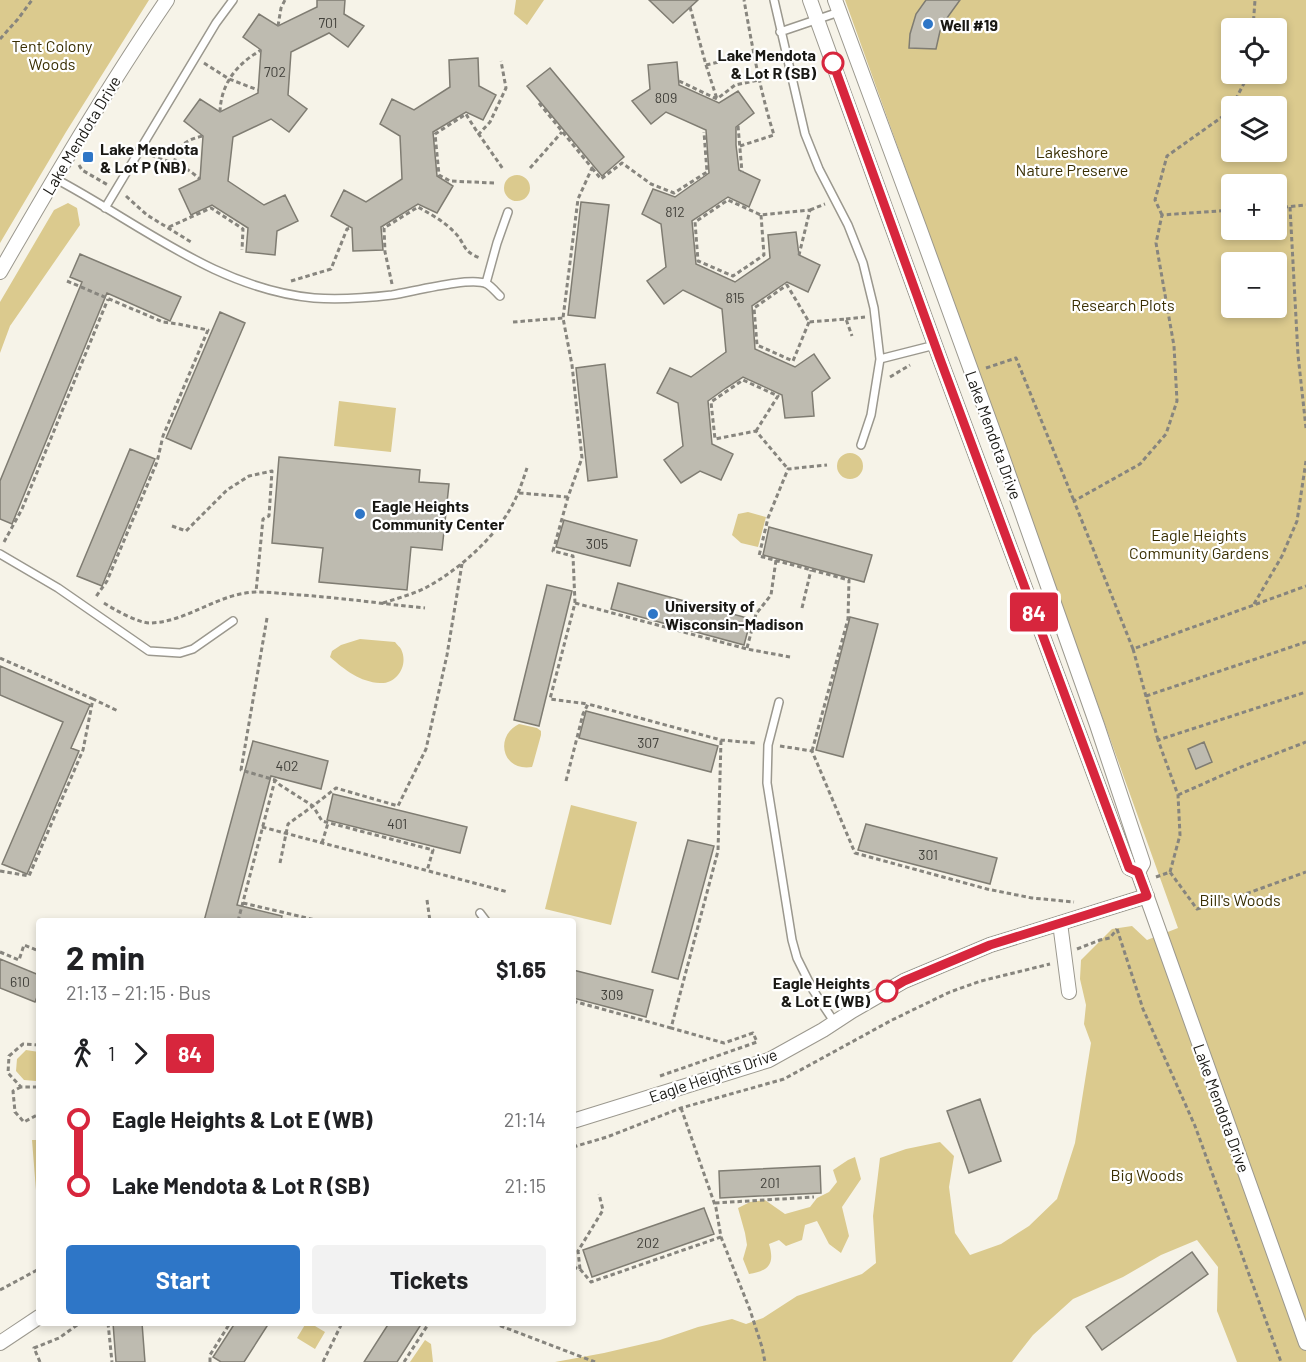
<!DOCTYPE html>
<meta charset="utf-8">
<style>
:root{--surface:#fff;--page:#f2f2f2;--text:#202124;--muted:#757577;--accent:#2e76c7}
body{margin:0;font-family:Barlow,sans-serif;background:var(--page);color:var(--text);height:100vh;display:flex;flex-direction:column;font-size:22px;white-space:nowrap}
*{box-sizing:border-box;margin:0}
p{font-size:20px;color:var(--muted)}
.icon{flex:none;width:33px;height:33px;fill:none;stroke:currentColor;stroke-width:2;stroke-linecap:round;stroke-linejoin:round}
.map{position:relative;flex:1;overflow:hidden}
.sheet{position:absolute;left:36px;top:918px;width:540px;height:408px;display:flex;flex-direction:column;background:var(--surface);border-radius:6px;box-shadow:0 3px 9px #0003}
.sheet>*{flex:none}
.badge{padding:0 12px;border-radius:4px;font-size:21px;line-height:39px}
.buttons{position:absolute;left:1221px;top:18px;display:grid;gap:12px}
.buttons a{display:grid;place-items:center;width:66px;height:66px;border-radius:6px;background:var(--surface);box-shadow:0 3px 9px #0003;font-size:30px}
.map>.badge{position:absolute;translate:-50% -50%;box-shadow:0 0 0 3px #fff}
.legs{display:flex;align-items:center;gap:9px;height:66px;padding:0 30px;font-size:20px}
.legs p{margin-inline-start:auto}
.overview{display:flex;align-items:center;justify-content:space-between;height:102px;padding:0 30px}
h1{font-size:33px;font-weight:700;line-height:45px}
.action{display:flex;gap:12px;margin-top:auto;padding:12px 30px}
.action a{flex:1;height:69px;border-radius:6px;background:var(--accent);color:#fff;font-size:24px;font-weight:700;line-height:69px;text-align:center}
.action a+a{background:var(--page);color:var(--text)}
ul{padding:0 30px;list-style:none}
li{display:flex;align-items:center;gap:21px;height:66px;font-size:22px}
li i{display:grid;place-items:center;width:9px;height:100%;margin:0 8px;background:currentColor}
li i::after{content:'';width:15px;height:15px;margin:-8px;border:4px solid;border-radius:50%;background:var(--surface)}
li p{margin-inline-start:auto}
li:first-child i{background:linear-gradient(#0000 50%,currentColor 0)}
li:last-child i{background:linear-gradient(currentColor 50%,#0000 0)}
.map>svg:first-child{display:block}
.green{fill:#dbca8e;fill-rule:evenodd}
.building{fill:#bebbb0;stroke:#7f7c72;stroke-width:1.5}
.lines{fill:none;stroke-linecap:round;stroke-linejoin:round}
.service-casing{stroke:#9b988e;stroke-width:10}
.minor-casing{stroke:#9b988e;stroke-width:16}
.path{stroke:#87857e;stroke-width:3;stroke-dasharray:4.5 3;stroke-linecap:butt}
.service{stroke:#fff;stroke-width:7}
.minor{stroke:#fff;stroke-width:14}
.line-1-casing{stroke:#fff;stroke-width:14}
.line-1{stroke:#d7263d;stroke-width:9}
.poi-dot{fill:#2e76c7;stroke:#fff;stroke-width:2}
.stop-1-dot{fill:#fff;stroke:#d7263d;stroke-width:3}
.labels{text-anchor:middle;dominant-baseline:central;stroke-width:4.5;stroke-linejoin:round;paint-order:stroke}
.number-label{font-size:14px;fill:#42413b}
.poi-label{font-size:16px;font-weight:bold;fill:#191814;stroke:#fff;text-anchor:start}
.park-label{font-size:16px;fill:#3a2f03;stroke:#fff}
.stop-label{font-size:16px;font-weight:bold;fill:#191814;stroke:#fff;text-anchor:end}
.street-label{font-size:16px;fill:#191814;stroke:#fff}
</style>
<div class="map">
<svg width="1306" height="1362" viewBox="0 0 1306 1362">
<rect width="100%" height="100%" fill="#f6f3e8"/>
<!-- green -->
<path class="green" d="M0 0H149L66 132 0 243Z
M516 0H544L527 25 514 14Z
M845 0H1306V1362H1237L1217 1311 1218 1267 1197 1240 1161 1255 1123 1277 1073 1299 1033 1335 1012 1362H555L604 1353 660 1340 698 1327 732 1319 746 1324 763 1318 797 1296 862 1274 876 1263 873 1216 880 1158 906 1149 940 1142 954 1156 949 1187 955 1233 970 1255 1001 1244 1029 1226 1057 1199 1075 1143 1091 1043 1084 1024 1086 1005 1080 979 1081 960 1112 929 1132 926 1147 940 1178 928ZM1232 28H1276V74H1232ZM1232 106H1276V152H1232ZM1232 184H1276V230H1232ZM1232 262H1276V308H1232Z
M504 188a13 13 0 1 1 26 0a13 13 0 1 1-26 0Z
M68 203 77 208 80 225 10 326 0 353V302L54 210Z
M339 401 396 408 391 452 334 446Z
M837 466a13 13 0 1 1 26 0a13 13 0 1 1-26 0Z
M748 512 766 517 758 547 741 543 732 535 738 514Z
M360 639 395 642C397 645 400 647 401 649 409 665 397 684 380 683 360 682 345 670 330 657L332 651 341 645Z
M519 724 537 728 541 731V735L533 764 532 767C502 772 494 736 519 724Z
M571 805 637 822 611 925 545 909Z
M26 1050 39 1052V1078L36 1081 24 1080 16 1071 17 1059Z
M32 1140H39V1228Z
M855 1157 861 1179 842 1207 849 1236 841 1253 829 1244 817 1221 805 1225 802 1240 786 1246 779 1240 769 1244C775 1264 769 1271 749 1274L743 1259 747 1245 745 1233 738 1208 750 1202 765 1200 785 1214 810 1207 817 1198 829 1192 837 1182 833 1170 848 1160Z
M306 1323H310L325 1332 315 1349 297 1338Z
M425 1340 431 1344 433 1362H410Z"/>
<!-- building -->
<path class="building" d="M317 0H345L344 14 364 26 348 47 329 33 291 52 288 95 307 109 289 132 271 119 233 137 228 181 264 205 285 195 298 221 277 231 275 255 246 252 248 228 212 205 191 215 179 189 200 179 203 136 184 121 200 99 220 112 258 93 261 50 243 37 259 14 278 26 317 7Z
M649 0H698L673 23Z
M926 0H960L947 18 940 31 936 49 909 48 910 34 916 14Z
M478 58 479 86 496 95 483 120 466 112 433 132 437 176 453 186 437 213 418 204 381 227 383 250 353 251 352 228 331 216 344 190 366 202 402 179 400 136 380 124 392 99 414 110 450 87 449 60Z
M677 62 679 85 719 103 738 91 754 113 736 127V145L739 170 760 180 749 207 728 197 692 221 696 264 735 282 770 258 768 235 796 232 799 255 820 265 808 292 787 282 752 306 755 349 795 367 814 354 830 378 812 392 814 416 785 418 782 395 743 377 726 388 708 401 712 444 733 454 721 480 700 471 681 483 664 460 683 446 678 403 657 393 670 368 691 377 726 352 722 309 683 290 664 304 647 281 666 267 661 224 642 214 653 189 675 197 709 173 706 130 666 112 651 124 632 101 650 89 648 65Z
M550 68 624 157 602 176 527 86Z
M581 202 609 205 595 318 568 315Z
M80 254 181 297 170 321 107 293 12 524 0 519V481L82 282 70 277Z
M220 312 245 323 191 449 166 438Z
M605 364 617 477 588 481 576 368Z
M130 449 155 459 102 586 77 576Z
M279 457 420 470 419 482 449 484 442 550 411 547 407 590 319 582 323 548 272 543Z
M564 520 637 540 630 566 556 547Z
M769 527 872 555 864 582 763 555Z
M618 583 751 619 744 645 611 609Z
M547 585 572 591 539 726 514 720Z
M850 617 878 624 843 757 816 750Z
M0 666 90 705 71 748 79 751 27 874 2 864 63 722 0 695Z
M586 711 718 746 711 772 579 738Z
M253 741 328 761 321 789 271 776 237 905 282 916 281 921H204Z
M1204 742 1212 762 1196 769 1188 749Z
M333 794 467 827 460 853 327 820Z
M866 824 997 858 990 884 858 850Z
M688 840 714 846 678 979 652 972Z
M0 959 39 975V992L35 1002 0 988Z
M573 970 653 990 646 1017 573 998Z
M980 1099 1001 1161 969 1173 947 1111Z
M820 1166 821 1193 720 1198 719 1171Z
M704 1208 714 1234 592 1277 583 1250Z
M1192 1252 1208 1274 1102 1350 1086 1327Z
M113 1323H142L145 1362H116Z
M235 1323H269L244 1362H221L213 1357Z
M389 1323H422L397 1362H364Z"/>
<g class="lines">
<!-- service casing -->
<g class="service-casing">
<path id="service" d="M774 0 805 134 819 169 848 225 863 263 874 308 880 359 871 415 861 445
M780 32 839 12
M54 178C138 222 216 289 314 298 340 300 366 298 392 295 412 292 471 276 487 284 491 286 496 292 500 296
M105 208 216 23 233 0
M486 283 497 243 508 212
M880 359 935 345
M0 554 58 588 149 651 180 653 193 649 233 621
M779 702 768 745 767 783 792 940 797 958 813 990 835 1023
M480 913 486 921"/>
</g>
<!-- minor casing -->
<g class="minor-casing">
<path id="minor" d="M810 0 940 359 1129 868 1138 872 1306 1343
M835 0 919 227 996 439 1097 725 1143 863 1138 872
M0 272C53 180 107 88 167 0
M1060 923 1069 992
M573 1121 769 1060 823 1030 852 1011 904 981 990 945 1147 896
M0 1343 39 1317"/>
</g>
<!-- path -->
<path class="path" d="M690 7 706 65 717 99
M278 26 281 8 285 0
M1253 28 1255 0
M0 39 18 19 32 0
M204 63 229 79 258 90
M706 65 753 54
M679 81 717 99 735 85 759 80
M539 103 592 168 578 199 563 318 572 365 582 458 568 497 553 551 573 556 575 603 550 699 588 704
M1232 106 1249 74
M220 112C221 83 237 64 261 50
M738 126 742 172
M478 135 490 122 506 88 501 61
M740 146 774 135C760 91 752 45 744 0
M151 155C163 161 177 162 188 170 192 172 196 176 200 179
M174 163C179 145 185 140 203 136
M79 165 82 170 108 185
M530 168 562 132
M592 168 601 179 622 163 651 184 674 193 707 172 704 132
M494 183 450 181 439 175 435 134 466 114C477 133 491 151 503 169
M126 196 147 215 191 242
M1290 207 1298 355 1306 428
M1276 208 1306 205
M810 210 825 204
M761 215 764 255 733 276 698 261 695 222 728 200 761 215 810 210 799 255
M1162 215 1155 200 1167 156 1229 112 1232 107
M169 227 211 208 243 229 242 250
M67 281 163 322 178 324 208 330 163 436 157 462 107 581 95 598
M291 281 331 269 347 229 352 228
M392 284 385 252 384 228 418 207C430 214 444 221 454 232 466 243 461 251 480 258
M846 319 865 317
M513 322 563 318
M809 322 793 361 757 345 754 308 787 285 809 322 846 319 852 336
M986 368 1016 358 1074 501
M890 377 910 365
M756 431 778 396 743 380 711 402 715 439 756 431 788 469
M519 493 568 497
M172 526 186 531 227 490 249 476 272 471 269 516 263 519 256 592
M4 542 22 509 108 299
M104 603C115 610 138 623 150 623 188 622 218 593 256 592 271 592 286 594 301 595 343 598 384 604 425 608
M383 603C398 598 414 594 427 587 458 570 491 541 509 511 517 498 522 483 527 468
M575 603 747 649 790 657
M1254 604 1282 556 1297 521 1306 461
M802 608 811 570
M267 618 241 770 275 780 280 785 313 806 336 788 398 806 426 749 447 655 462 564
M747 648 756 614 771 595 776 560
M1133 649 1074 501 1140 464 1166 434 1177 401 1174 346 1156 243 1162 215 1232 210
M0 658 93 699
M1146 696 1306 642
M1158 740 1133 649 1306 586
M780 746 812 751 855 853 987 889 1032 898 1074 902
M812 751 848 619 849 580 759 556 768 518 788 469 827 465
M566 781 583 714 588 704 721 740 755 743
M1178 795 1241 767 1306 742
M262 827 508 892
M322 843 328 823
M280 863 288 824 313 806 322 821 433 850 427 871
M0 871 29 876 83 750 93 699 118 711
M1170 872 1180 835 1178 795 1158 740 1306 692
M1156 877 1170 872 1197 909 1251 892 1306 872
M427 900 430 921
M243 903 320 921
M238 921 275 780
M1117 929 1143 1009 1195 1126 1281 1362
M1077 949 1100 940 1110 938 1117 929
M0 952 19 960 24 945 39 951
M573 1001 671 1028
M39 1045 23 1044 9 1056 8 1073 21 1087H36L39 1086
M660 1076 757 1042 753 1033 724 1043 671 1028 718 851 721 740
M21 1087 13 1091 15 1112 24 1122 39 1114
M681 1108 716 1208 721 1237 750 1310 762 1347 765 1362
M573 1147 607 1137 681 1108 784 1079 892 1020 950 992 981 981 1050 964
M715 1203 814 1197
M573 1267 580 1269 591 1282 721 1237
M580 1269 578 1251 603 1210 599 1194
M0 1290 39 1269
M108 1323 112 1362
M493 1323 595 1362
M40 1362 34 1348 59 1338 80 1323
M210 1362V1355L230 1323
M323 1362 342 1323
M404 1362 429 1323"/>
<!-- service -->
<use href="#service" class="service"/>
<!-- minor -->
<use href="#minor" class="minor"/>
</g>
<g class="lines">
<!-- line-1 casing -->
<g class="line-1-casing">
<path id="line-1" d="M833 63 940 359 1129 868 1138 872 1147 896 990 945 904 981 887 991"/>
</g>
<!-- line-1 -->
<use href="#line-1" class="line-1"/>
</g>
<!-- markers -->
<g class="poi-dot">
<circle cx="928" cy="24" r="6"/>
<rect x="82" y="151" width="12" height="12" rx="3"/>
<circle cx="360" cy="514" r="6"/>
<circle cx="653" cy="614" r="6"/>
</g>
<g class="stop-1-dot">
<circle cx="833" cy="63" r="10"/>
<circle cx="887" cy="991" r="10"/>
</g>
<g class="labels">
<!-- number labels -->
<g class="number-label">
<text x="328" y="22">701</text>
<text x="275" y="71">702</text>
<text x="666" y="97">809</text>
<text x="675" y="211">812</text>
<text x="735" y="297">815</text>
<text x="597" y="543">305</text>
<text x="648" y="742">307</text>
<text x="287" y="765">402</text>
<text x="397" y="823">401</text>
<text x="928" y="854">301</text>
<text x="20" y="981">610</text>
<text x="612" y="994">309</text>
<text x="770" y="1182">201</text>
<text x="648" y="1242">202</text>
</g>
<!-- poi labels -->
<g class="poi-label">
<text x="940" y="24">Well #19</text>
<text x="100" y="148">Lake Mendota<tspan x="100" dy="18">&amp; Lot P (NB)</tspan></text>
<text x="372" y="505">Eagle Heights<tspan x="372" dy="18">Community Center</tspan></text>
<text x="665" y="605">University of<tspan x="665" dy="18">Wisconsin-Madison</tspan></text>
</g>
<!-- park labels -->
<g class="park-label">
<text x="52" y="45">Tent Colony<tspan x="52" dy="18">Woods</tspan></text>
<text x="1072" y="151">Lakeshore<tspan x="1072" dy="18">Nature Preserve</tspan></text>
<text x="1123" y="304">Research Plots</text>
<text x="1199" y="534">Eagle Heights<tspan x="1199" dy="18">Community Gardens</tspan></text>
<text x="1240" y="899">Bill's Woods</text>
<text x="1147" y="1174">Big Woods</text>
</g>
<!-- stop labels -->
<g class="stop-label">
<text x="816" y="54">Lake Mendota<tspan x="816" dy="18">&amp; Lot R (SB)</tspan></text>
<text x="870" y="982">Eagle Heights<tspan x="870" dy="18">&amp; Lot E (WB)</tspan></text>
</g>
<!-- street labels -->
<g class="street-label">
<text transform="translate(81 135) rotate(-59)">Lake Mendota Drive</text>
<text transform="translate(994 435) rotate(70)">Lake Mendota Drive</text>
<text transform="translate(713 1075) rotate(-19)">Eagle Heights Drive</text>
<text transform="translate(1222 1108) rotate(70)">Lake Mendota Drive</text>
</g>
</g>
</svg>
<div class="buttons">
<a><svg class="icon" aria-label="locate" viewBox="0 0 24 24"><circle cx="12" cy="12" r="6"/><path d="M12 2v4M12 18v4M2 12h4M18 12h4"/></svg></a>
<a><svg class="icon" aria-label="layers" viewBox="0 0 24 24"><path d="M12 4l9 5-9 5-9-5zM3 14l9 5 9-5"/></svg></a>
<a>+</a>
<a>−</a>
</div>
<b class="badge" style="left:1034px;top:612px;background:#d7263d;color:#fff">84</b>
<section class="sheet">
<div class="overview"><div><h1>2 min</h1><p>21:13 – 21:15 · Bus</p></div><b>$1.65</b></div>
<div class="legs"><svg class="icon" aria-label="walk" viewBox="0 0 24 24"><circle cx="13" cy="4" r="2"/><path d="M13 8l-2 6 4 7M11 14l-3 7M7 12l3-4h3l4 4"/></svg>1<svg class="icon" aria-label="forward" viewBox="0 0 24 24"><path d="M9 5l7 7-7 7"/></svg><b class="badge" style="background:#d7263d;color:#fff">84</b></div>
<ul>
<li><i style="color:#d7263d"></i><b>Eagle Heights &amp; Lot E (WB)</b><p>21:14</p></li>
<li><i style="color:#d7263d"></i><b>Lake Mendota &amp; Lot R (SB)</b><p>21:15</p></li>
</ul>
<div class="action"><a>Start</a><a>Tickets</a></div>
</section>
</div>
